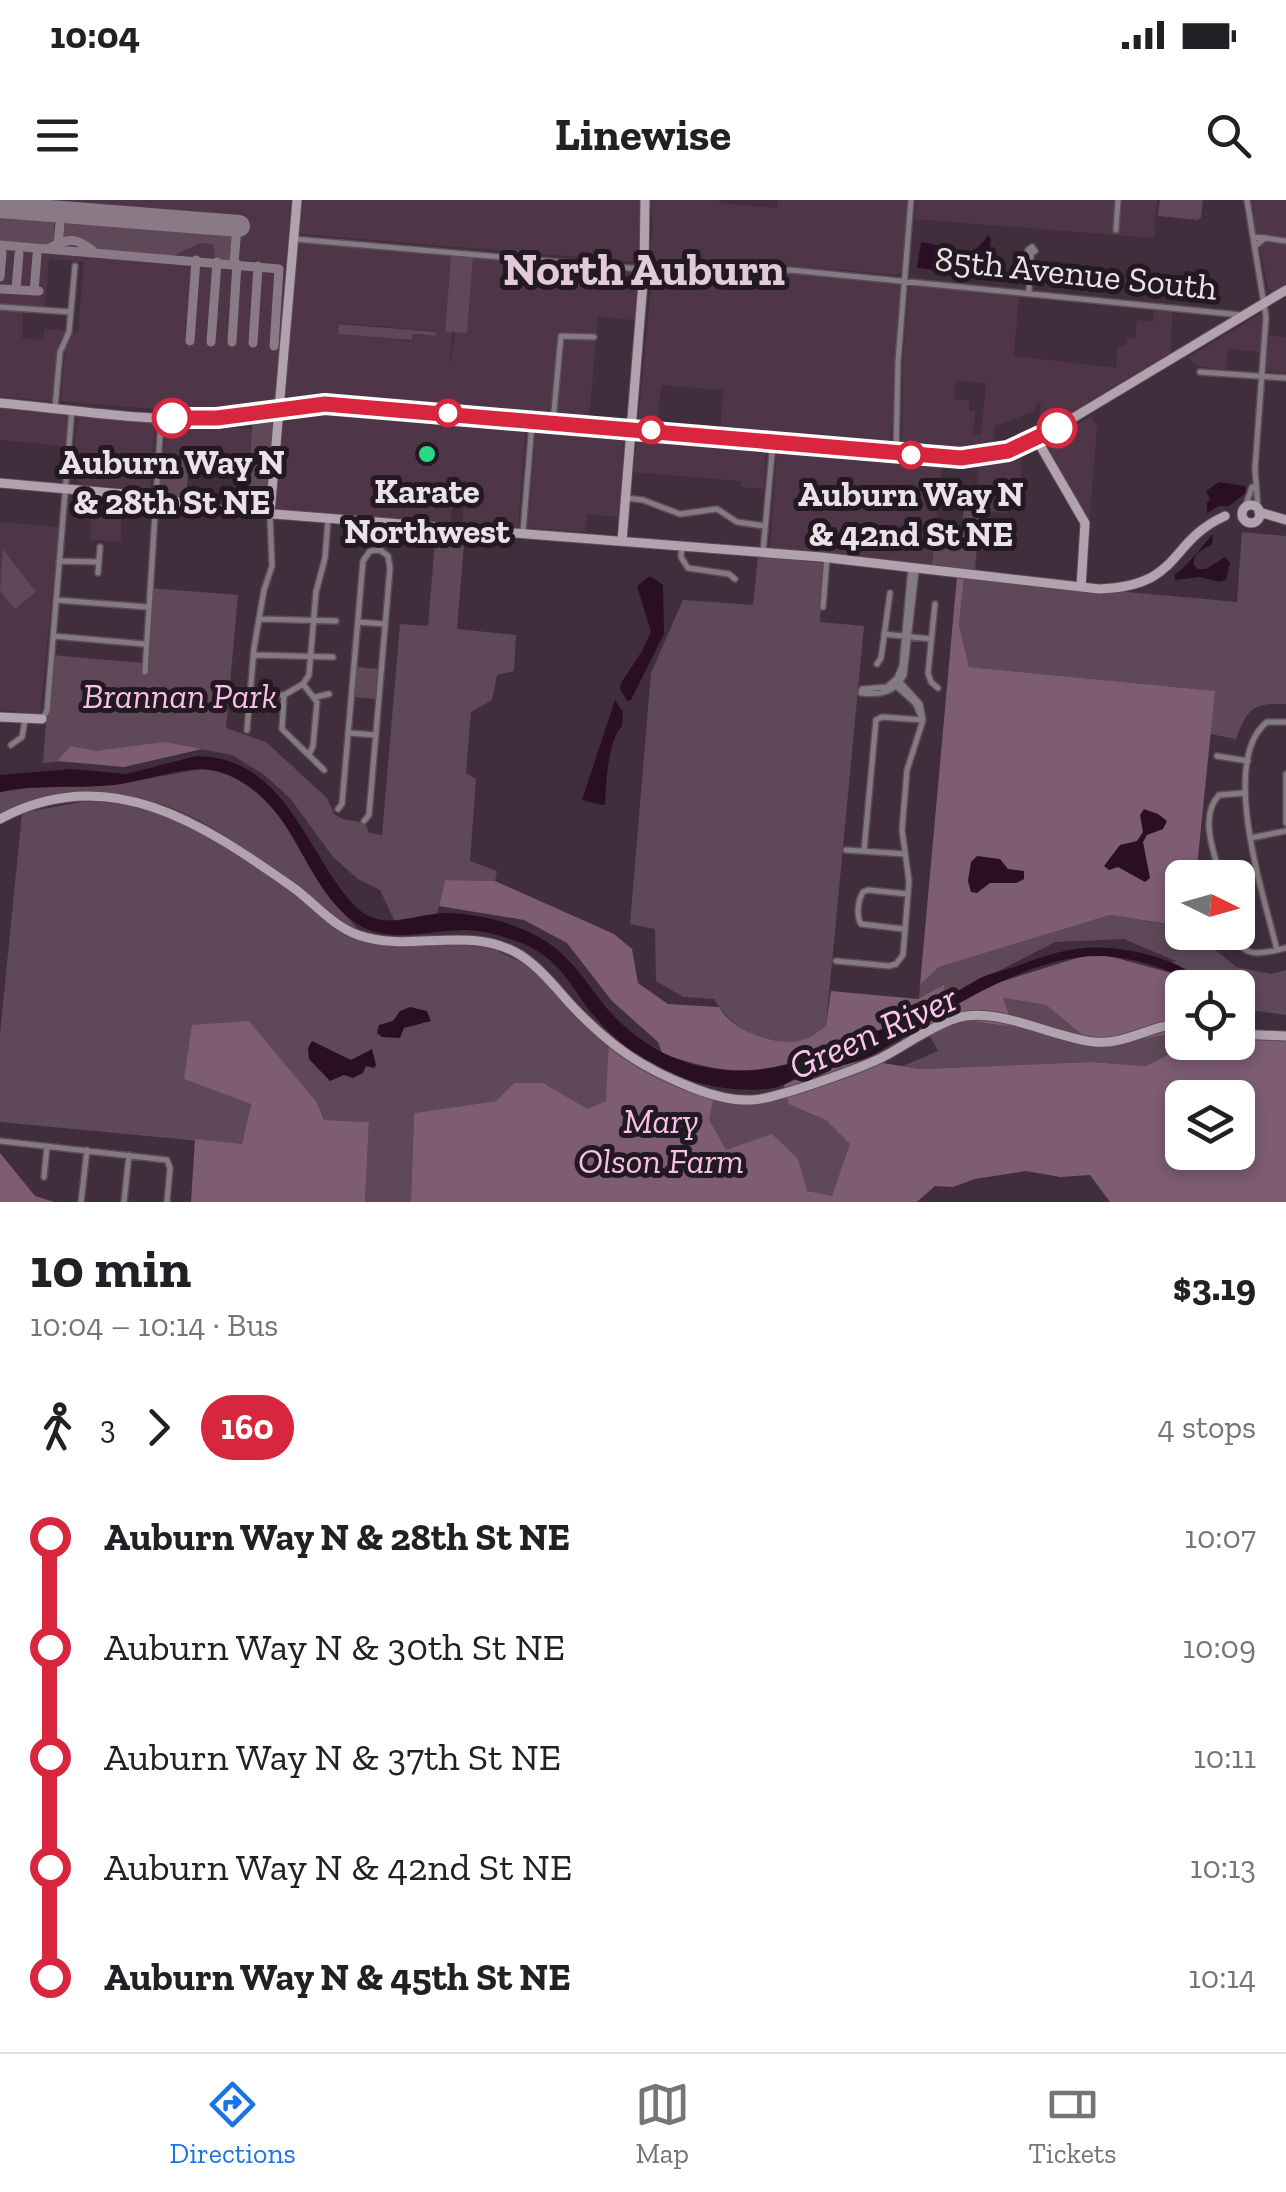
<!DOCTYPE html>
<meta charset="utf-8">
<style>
:root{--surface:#fff;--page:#f2f2f2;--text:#202124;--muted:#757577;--line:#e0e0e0;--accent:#1a73e8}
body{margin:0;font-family:"Zilla Slab",serif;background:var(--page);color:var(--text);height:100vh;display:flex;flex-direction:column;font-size:38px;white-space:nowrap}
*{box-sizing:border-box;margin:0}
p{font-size:32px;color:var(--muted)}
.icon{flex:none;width:55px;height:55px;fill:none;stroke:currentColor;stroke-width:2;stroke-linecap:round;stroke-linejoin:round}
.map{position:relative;height:1002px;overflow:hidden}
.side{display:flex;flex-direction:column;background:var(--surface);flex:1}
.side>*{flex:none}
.badge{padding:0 20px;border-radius:32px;font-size:35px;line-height:65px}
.needle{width:65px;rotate:95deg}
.tools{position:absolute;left:1165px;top:660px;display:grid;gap:20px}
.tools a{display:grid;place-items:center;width:90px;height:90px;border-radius:15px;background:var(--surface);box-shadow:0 5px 15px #0003;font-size:50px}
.map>.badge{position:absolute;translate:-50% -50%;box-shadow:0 0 0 5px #fff}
.legs{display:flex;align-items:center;gap:15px;height:110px;padding:0 30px;font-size:32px}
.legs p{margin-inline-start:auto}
.head{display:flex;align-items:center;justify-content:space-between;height:170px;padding:0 30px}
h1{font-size:55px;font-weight:700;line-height:75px}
ul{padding:0 30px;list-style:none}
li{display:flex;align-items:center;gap:35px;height:110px;font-size:38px}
li i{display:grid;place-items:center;width:15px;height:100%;margin:0 12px;background:currentColor}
li i::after{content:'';width:25px;height:25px;margin:-12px;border:8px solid;border-radius:50%;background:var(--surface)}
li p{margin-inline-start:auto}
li:first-child i{background:linear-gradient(#0000 50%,currentColor 0)}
li:last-child i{background:linear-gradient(currentColor 50%,#0000 0)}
.status{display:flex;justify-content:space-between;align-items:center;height:70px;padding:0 50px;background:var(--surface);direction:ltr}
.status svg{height:28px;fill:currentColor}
header{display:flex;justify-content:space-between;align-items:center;height:130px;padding:0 30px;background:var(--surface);font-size:45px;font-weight:700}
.tab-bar{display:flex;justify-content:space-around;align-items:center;height:140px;border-top:2px solid var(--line);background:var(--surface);font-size:28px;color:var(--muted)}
.tab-bar a{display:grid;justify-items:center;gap:5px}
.tab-bar .selected{color:var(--accent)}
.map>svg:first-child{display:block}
.built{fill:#4e3648;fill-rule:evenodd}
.green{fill:#5f4959}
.forest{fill:#7d5c74;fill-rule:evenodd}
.water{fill:#2a0f24}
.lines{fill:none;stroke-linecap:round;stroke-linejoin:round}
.taxiway{stroke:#8a7a85;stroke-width:9}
.runway{stroke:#8a7a85;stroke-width:22}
.street-casing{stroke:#5d4b58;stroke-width:8}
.secondary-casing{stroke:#5d4b58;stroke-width:11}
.street{stroke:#847b82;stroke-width:5}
.secondary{stroke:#b1a2ad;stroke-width:9}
.line-1-casing{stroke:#fff;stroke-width:22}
.line-1{stroke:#d7263d;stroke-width:15}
.stop-1-dot{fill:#fff;stroke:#d7263d;stroke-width:5}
.poi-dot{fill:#27d885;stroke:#221a20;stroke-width:4}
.labels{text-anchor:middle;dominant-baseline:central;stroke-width:10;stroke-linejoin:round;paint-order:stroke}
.street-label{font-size:35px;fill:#ede1e9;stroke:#221a20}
.stop-label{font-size:35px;font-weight:bold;fill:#ede1e9;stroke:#221a20}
.poi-label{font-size:35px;font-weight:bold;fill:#ede1e9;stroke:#221a20}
.park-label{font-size:35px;font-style:italic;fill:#f9bfea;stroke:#221a20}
.water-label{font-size:38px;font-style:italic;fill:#fec3ee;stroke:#221a20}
.district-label{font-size:45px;font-weight:bold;fill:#e2cadb;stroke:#221a20}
</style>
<div class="status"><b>10:04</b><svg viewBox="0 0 49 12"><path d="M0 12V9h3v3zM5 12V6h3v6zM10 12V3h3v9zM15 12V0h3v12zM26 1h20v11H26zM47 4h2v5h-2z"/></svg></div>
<header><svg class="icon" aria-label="menu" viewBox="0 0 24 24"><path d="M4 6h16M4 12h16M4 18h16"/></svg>Linewise<svg class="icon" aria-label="search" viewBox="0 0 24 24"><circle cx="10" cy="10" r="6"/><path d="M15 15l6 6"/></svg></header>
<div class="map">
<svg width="1286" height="1002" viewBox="0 0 1286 1002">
<rect width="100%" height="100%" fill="#412e3c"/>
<!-- built -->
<path class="built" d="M0 0H291L275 200 223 210 190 212 61 201 65 149 74 132 78 131 84 62 49 59 45 107 0 103Z
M301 0H641L639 62 302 34 299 31Z
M650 0H719V3L777 8 778 0H908L902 71 898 75 781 65 725 71 649 62 653 27Z
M916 0H1157L1154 38 915 19Z
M1245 0H1286V84L1273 91 1268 88 1260 50 1254 48Z
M301 43 451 55 445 131 452 132 449 169 455 133 467 132 473 57 638 72 635 120 598 117 589 220 558 217 556 214 562 141H557L550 216 316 196 289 197 285 192 297 45ZM339 123 436 131 437 136 413 135 412 141 338 134Z
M793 73 900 85 895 201 889 245 720 230 723 190 661 185 657 225 638 223 652 76 731 80Z
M913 84 1019 94 1014 156 1116 168 1118 146H1126L1127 138H1135L1137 120 1153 122 1154 110 1172 112 1171 152 1038 232 1041 204 1036 203 1035 211 995 226 993 248 950 251 902 246 903 159 909 87ZM955 181 986 183 981 235 973 234 975 211H969V200L954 199Z
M0 110 23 112 22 138 43 140 44 129 66 131 58 146 52 201 0 197Z
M1262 113 1261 152 1228 149 1226 170 1197 166 1189 157Z
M1269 136 1286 137V173L1265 171Z
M0 208 68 213 65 246 0 240Z
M308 209 526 225 518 327 462 323 466 281 454 280 451 322 279 311 276 307 283 215Z
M78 215 155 223 150 290 83 284 77 280 72 268Z
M1091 216 1097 227 1089 328 1081 306 1044 246Z
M166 222 252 229 249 266 163 259Z
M536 227 624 234 619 317 587 314 585 332 528 328Z
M638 235 766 246 764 289 741 287V281L633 272Z
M777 247 942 262 932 365 770 349Z
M1022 252 1020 293 1009 292 1007 313 976 311 979 261Z
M92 293 121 296V342L90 339Z
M0 322 59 327 40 514 0 510Z"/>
<!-- green -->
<path class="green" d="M1160 0H1203L1201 17 1198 20 1158 16Z
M0 13 54 20 55 39 50 45 0 41Z
M72 20 234 33 232 58 231 62H221L215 57 213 44 200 43 173 56 97 50 82 39 63 37 65 24Z
M451 55 473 57 467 133 445 132Z
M339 124 437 132 436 136 413 134 412 140 338 134Z
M275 214 268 310 246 308 253 217Z
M163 259 189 261 186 300 160 292Z
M964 309 980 311 975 370 932 365 936 324 962 326Z
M436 330 465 332 457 429 516 435 514 471 497 475 492 500 471 512 466 573 476 579 470 661 497 671 495 681 445 680 437 714 395 722 380 690 358 679 333 657 290 598 263 574 232 555 195 548 43 563 51 455 143 463 149 388 238 395 226 528 266 542 327 598 334 614 342 619 365 623 369 633 382 635 400 424 428 426Z
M1242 332 1286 336V504C1252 503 1248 508 1236 539L1210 534 1214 491 969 467 959 425 964 377 1237 402Z
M3 349 36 392 15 409 0 391Z
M758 357 823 363 820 422 864 426 826 826C820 830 813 837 806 839 772 852 730 828 714 799L683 797 656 781 655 729 630 724 651 473 683 400 753 405Z
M356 467 379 469 376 499 354 497Z
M201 569C282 574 309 684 362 733 287 693 212 601 122 597 107 596 90 599 75 600 48 602 24 602 0 615V592L27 588 114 585Z
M87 601 121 603 159 612 206 634 289 689 349 735 491 748 525 764 637 870 731 903 752 904 871 866 876 1002H596L606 902 588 909 543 883H514L496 901 414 913 411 1002H365L369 922 324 920 316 901 249 821 185 879 251 903 242 945 0 922V834L22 613Z
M1110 715 1182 727V732L1195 733 1236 767 1271 774 1286 770V815L1238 808V788L1207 787 1194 774 1172 762 1176 761 1124 739 1055 742 946 798 944 786 919 799 920 785 939 767Z
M1002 798 1046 805 1097 847 1182 832V841L1173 852 1146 866 1091 862 921 869 903 866 938 851 930 836 964 820 1012 827Z"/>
<!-- forest -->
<path class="forest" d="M957 376 964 377 959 425 969 467 1215 491 1196 677 1182 678 1174 725 1110 715 939 767 920 785Z
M164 542 202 549 124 567 57 561 71 546 96 551Z
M445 680 495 681 614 734 632 749 638 783 668 804 719 807C732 831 779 849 805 839 812 837 820 830 826 826L831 791 918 799 944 785 946 798C919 814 891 825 862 837 784 868 745 885 662 853L658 842 612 801 567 743 524 720 439 706Z
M1083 756H1109L1175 774 1182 797V832L1097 847 1046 805 1003 798 1013 827 964 820 908 847 901 836 994 784Z
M249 821 316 901 324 920 369 922 365 1002H191L195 939 242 944 251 904 184 879 192 825Z
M1238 839 1286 841V1002H1110L1090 975 1060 977 1026 971 975 979 953 987 935 986 917 1002H411L414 913 496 901 514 883H543L588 909 606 901 609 841 671 879 714 895 709 920 726 950 772 934 798 959 807 991 832 996 850 944 826 920 789 904 784 885 803 876 863 860 921 869 1091 862 1146 866 1173 852 1182 841 1238 842ZM1182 898H1238V952H1182Z
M0 953 35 996 54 1002H0Z"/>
<!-- water -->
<path class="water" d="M988 35 991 40 985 75 917 68 921 42C951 46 968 67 988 35Z
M1219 282 1245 286 1246 293 1229 306H1219L1207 313V303L1210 299 1206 291Z
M1213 334 1212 344 1196 354 1193 364 1198 369H1206L1225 357 1230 363 1226 380 1219 382 1200 377 1175 380V374C1189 365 1202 346 1213 334Z
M650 376 663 385 664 434 631 500 627 501 620 489 621 483 642 451 651 432 637 386Z
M615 500 623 512 622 526C608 540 606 584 605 604L602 605 582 600Z
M196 556C286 557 304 650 353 704 381 734 411 714 445 713 473 713 508 721 533 734 562 748 579 771 597 796 626 835 666 862 715 869 763 876 803 862 846 843 867 834 889 828 909 818 932 808 953 793 975 781 988 773 1003 771 1017 766 1064 748 1092 742 1142 753 1167 759 1189 768 1207 787 1194 787 1186 778 1173 773 1154 765 1133 759 1113 757 1038 747 934 817 873 855 849 865 825 869 800 876 791 880 783 886 773 888 707 897 638 868 596 818 568 785 562 758 516 741 499 735 481 730 464 730 430 730 390 744 359 725 323 703 306 656 283 622 267 598 241 575 211 570 185 566 142 582 114 585 76 589 37 584 0 592V575L71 569 126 574Z
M1144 609 1158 614 1167 621 1163 629 1147 635 1143 642 1150 678 1145 682 1118 667 1109 670 1104 666 1120 645 1137 641 1143 632 1140 615Z
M977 656 1000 659 1008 669 1024 671V679L1016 683H990L977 693 971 692 968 681 971 662Z
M410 807 427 811 431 821 404 828 400 838 382 837 377 833 379 825 393 821 400 811Z
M312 841 351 860 372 849 376 865 374 868 366 866 363 873 353 878 344 875 330 881 309 859 308 848Z"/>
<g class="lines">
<!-- taxiway -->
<path class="taxiway" d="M0 45 279 69 274 146
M58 46 61 12
M50 48C69 37 77 38 93 51
M234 64 237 26
M0 77 2 53
M0 89 39 91
M16 89 19 54
M34 91 37 55
M190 141 196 60
M211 142 217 62
M232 142 237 64
M253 143 258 66"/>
<!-- runway -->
<path class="runway" d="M0 7 239 26"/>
<!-- street casing -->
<g class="street-casing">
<path id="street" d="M1247 0 1266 117 1255 269 1258 309
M1116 30 1118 0
M1253 37 1265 38 1255 46
M1265 38 1286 41
M294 39 732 77 790 70 1241 115
M1032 47 1035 51 1031 54 1028 50Z
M1029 91 1031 54
M0 107 71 112
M1200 172 1286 178
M55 208 60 152 69 132 75 66
M553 222 561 136 594 137
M896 253 898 162 911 0
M626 298 643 300 680 314 717 309 737 322 765 326
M1245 307 1252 287
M523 332 532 223
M682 346 681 357 688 368 729 374 735 379
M376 349 377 322
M380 350 382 323
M763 352 773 242
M59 361 99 362
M911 367 902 466 897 478 887 487 862 489 861 493C881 495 894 493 904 475L916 370
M98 373 100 347
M56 400 147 407
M935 404 928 473 931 482 938 488
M823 407 827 357
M260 419 336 421
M358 422 385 424
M884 434 931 439
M53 436 144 444
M253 455 333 457
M877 464 881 458 890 393
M145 472 161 220
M895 485 915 503 923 520 920 504 899 481
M250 493 284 495 303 484
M284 495 282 529 324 570
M315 497 329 494
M42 519 47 511 72 209
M247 530 254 448 264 390 272 366 270 316
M349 533 376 535
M11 545 22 537 25 520
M309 555 313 546 317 502 303 484 309 475 316 392 325 358 328 320
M1217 556 1248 561
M1286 574V623
M338 609 342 604 363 361 370 351 380 350
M364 621 369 615 390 368 388 356 380 350
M1250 638 1286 631
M846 650 905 654
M1221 678C1214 653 1199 616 1219 595L1245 593
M904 729 861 724C856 716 858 700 863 692L868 690 908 694
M1235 732C1242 761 1263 753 1286 748
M1277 750C1265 699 1218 561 1267 522H1286
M836 761 889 766 896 764 903 755 909 681 902 630 907 570 923 520 882 517 876 520 864 651
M0 941 167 960 170 968 167 1002
M44 977 47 946
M81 1002 87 950
M124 1002 129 955"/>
</g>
<!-- secondary casing -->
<g class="secondary-casing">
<path id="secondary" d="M0 203C68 209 139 221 207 219 254 217 297 202 344 205L961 258 1009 251 1033 242 1286 90
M1037 240 1085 323 1081 387
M0 283 146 296 223 310 821 357 1099 389C1183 386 1167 342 1225 316
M1242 314a9 9 0 1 1 18 0a9 9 0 1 1-18 0Z
M1259 312 1286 320
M270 314 297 0
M622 341 644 70 645 0
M0 517 42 519
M0 619C109 560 204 625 291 686 314 702 331 725 358 735 409 753 465 726 515 752 538 764 557 790 575 809 613 848 642 868 693 888 711 895 732 901 752 900 776 899 858 869 881 858 906 845 928 828 954 819 995 804 1055 839 1095 842 1127 845 1152 824 1182 824
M1238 834 1286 836"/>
</g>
<!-- street -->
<use href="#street" class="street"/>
<!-- secondary -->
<use href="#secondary" class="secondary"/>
</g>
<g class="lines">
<!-- line-1 casing -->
<g class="line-1-casing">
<path id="line-1" d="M172 218H217L325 204 961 258 1008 251 1057 228"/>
</g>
<!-- line-1 -->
<use href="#line-1" class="line-1"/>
</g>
<!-- markers -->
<g class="stop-1-dot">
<circle cx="448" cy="213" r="12"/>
<circle cx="172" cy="218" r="18"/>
<circle cx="1057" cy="228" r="18"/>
<circle cx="651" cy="230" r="12"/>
<circle cx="911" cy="255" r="12"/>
</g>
<circle class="poi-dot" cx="427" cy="254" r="10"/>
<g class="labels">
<!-- street labels -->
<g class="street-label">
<text transform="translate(1076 73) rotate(6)">85th Avenue South</text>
</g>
<!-- stop labels -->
<g class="stop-label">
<text x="172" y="262">Auburn Way N<tspan x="172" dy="40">&amp; 28th St NE</tspan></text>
<text x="911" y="294">Auburn Way N<tspan x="911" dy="40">&amp; 42nd St NE</tspan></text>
</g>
<!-- poi labels -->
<g class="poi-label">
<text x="427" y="291">Karate<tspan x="427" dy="40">Northwest</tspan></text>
</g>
<!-- park labels -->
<g class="park-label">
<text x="180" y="496">Brannan Park</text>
<text x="661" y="921">Mary<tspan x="661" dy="40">Olson Farm</tspan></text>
</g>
<!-- water labels -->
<g class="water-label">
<text transform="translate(873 832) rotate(-24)">Green River</text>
</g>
<!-- district labels -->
<g class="district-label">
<text x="644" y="70">North Auburn</text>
</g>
</g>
</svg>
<div class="tools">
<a><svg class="needle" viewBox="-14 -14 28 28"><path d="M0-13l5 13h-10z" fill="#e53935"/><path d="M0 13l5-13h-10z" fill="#757577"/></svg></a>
<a><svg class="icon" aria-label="locate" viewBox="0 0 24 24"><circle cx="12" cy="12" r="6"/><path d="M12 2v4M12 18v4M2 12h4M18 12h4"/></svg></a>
<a><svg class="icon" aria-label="layers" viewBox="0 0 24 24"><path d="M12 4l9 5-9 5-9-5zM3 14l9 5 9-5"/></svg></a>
</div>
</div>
<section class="side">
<div class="head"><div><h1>10 min</h1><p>10:04 – 10:14 · Bus</p></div><b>$3.19</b></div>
<div class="legs"><svg class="icon" aria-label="walk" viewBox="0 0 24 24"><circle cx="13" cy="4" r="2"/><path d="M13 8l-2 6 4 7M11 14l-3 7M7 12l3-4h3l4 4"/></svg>3<svg class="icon" aria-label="forward" viewBox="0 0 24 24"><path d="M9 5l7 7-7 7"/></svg><b class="badge" style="background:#d7263d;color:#fff">160</b><p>4 stops</p></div>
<ul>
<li><i style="color:#d7263d"></i><b>Auburn Way N &amp; 28th St NE</b><p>10:07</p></li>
<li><i style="color:#d7263d"></i><span>Auburn Way N &amp; 30th St NE</span><p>10:09</p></li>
<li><i style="color:#d7263d"></i><span>Auburn Way N &amp; 37th St NE</span><p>10:11</p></li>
<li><i style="color:#d7263d"></i><span>Auburn Way N &amp; 42nd St NE</span><p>10:13</p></li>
<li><i style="color:#d7263d"></i><b>Auburn Way N &amp; 45th St NE</b><p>10:14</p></li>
</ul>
</section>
<nav class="tab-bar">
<a class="selected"><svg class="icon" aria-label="directions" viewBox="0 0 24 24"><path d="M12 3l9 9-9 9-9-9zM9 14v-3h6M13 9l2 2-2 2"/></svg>Directions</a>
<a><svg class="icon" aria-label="map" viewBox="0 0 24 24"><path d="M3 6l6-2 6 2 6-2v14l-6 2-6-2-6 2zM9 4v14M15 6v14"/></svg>Map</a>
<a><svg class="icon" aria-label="tickets" viewBox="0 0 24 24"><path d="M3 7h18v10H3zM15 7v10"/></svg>Tickets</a>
</nav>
